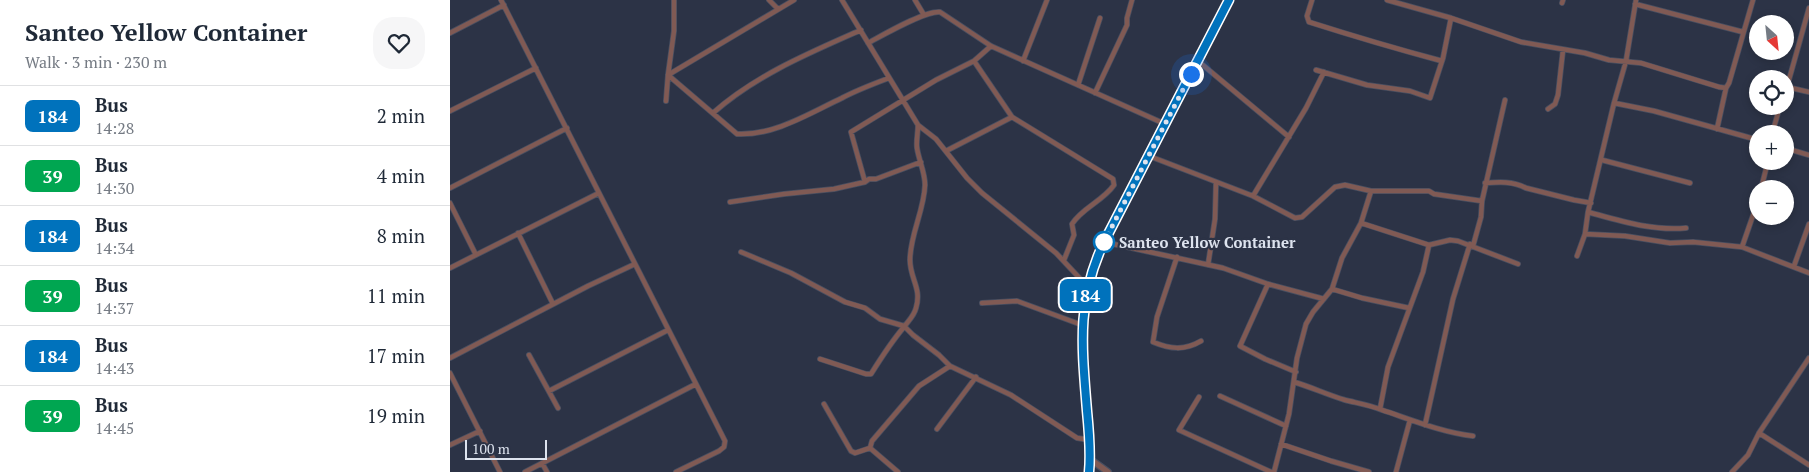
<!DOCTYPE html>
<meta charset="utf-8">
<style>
:root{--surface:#fff;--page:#f6f6f7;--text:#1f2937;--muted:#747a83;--line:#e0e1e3}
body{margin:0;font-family:"PT Serif",serif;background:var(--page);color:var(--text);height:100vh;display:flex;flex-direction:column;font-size:19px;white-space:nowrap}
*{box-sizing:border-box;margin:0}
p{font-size:16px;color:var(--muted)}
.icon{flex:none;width:28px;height:28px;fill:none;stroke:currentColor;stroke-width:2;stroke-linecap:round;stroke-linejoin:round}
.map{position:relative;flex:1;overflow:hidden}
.panel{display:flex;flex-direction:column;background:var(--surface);width:450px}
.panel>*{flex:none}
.badge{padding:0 10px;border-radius:8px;font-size:18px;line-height:32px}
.needle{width:32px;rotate:153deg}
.controls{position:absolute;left:1299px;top:15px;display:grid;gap:10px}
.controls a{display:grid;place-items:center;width:45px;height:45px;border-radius:50%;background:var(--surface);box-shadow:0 2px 8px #0003;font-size:25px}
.scale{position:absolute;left:15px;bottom:12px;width:82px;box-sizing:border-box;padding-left:5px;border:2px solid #dde3ee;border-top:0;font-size:14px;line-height:18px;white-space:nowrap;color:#dde3ee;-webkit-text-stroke:4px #2c3346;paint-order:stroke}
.you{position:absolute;width:25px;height:25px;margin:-12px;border:4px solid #fff;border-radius:50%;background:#1a73e8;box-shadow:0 0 0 8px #1a73e833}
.map>.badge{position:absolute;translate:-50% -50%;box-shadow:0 0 0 2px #fff}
.round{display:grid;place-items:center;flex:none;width:52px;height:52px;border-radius:20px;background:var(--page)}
.overview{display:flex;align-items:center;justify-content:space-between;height:85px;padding:0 25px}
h1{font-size:24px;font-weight:600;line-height:38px}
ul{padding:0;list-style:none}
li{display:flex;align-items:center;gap:15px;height:60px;padding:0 25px;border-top:1px solid var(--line)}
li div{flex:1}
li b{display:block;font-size:19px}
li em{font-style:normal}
li .badge{min-width:55px;font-weight:700;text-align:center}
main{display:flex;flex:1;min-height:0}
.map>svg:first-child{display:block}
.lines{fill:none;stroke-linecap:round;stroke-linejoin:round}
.minor-casing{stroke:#484f61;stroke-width:6}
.tertiary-casing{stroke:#484f61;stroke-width:8}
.minor{stroke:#805a54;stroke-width:4.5}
.tertiary{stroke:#805a54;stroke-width:5.5}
.line-casing{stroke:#fff;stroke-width:11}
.line{stroke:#0072bc;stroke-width:8}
.walk{stroke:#dde3ee;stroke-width:5;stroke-dasharray:0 9}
.stop-dot{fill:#fff;stroke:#0072bc;stroke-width:2.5}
.labels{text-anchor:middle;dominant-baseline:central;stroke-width:4.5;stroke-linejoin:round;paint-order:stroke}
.stop-label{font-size:15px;font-weight:bold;fill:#dde3ee;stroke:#2c3346;text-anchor:start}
</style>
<main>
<section class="panel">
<div class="overview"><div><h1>Santeo Yellow Container</h1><p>Walk · 3 min · 230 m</p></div><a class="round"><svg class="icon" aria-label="heart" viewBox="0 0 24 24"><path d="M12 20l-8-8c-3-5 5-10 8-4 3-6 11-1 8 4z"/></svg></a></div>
<ul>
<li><span class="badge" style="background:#0072bc;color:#fff">184</span><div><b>Bus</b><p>14:28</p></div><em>2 min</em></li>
<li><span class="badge" style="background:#00a651;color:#fff">39</span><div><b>Bus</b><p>14:30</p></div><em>4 min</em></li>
<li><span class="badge" style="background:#0072bc;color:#fff">184</span><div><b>Bus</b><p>14:34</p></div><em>8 min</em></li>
<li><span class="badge" style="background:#00a651;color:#fff">39</span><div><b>Bus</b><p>14:37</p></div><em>11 min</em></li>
<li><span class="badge" style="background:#0072bc;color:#fff">184</span><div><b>Bus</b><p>14:43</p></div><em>17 min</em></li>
<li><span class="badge" style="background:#00a651;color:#fff">39</span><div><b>Bus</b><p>14:45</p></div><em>19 min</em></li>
</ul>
</section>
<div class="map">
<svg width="1359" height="472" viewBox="0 0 1359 472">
<rect width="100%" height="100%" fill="#2c3346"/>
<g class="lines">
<!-- minor casing -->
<g class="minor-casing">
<path id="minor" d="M51 0 275 441 274 447 269 451 226 472
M319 0 328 9
M344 0 218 75 287 134C324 136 360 113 392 98 407 90 423 84 439 78
M392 0 468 125 486 139 517 178 532 193 606 253 637 286
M465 0 474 15
M862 0 857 16 859 22C903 36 947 49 992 61
M937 0 1001 18 1071 42 1135 53 1159 60 1191 63 1269 87 1276 88 1279 83 1303 0
M1112 3 1113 0
M1185 4 1293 32
M0 33 54 5
M418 43C433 35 476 10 490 12L541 46 715 124
M541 46 524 61 562 117 663 179 664 185C653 201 632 208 622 224L624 235 614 260
M573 61 597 0
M748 61 839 137
M866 70 917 85 960 91 980 98 993 58 1001 18
M628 85 650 18
M1337 87 1359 92
M645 93 677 25V18L682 0
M1335 94 1359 8
M216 101 218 75 224 31V0
M1164 103 1204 111 1308 140
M1098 109 1105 104 1108 95 1113 50
M0 111 86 68
M263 113C306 75 359 53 411 30
M1267 129 1276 88
M1322 134 1330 106
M1335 148 1359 155
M496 151 562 117
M699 156 803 196 845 218 852 217 885 187 895 185 921 191H979L984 194 1032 201 1055 100
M1152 160 1240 183
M471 162 426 179H419L415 182 401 132 486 80 524 61
M1035 183C1049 182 1063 181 1076 188L1124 200 1141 203
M0 188 117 128
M1311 189 1318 161
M803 196 856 108 874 72
M280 202 334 194 384 189 415 182
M0 203 26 255
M1138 212C1171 221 1202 231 1236 228
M911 223 979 245 973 272 938 367 930 409
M68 233 103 304
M1135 234 1175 236 1220 243 1243 242 1292 247 1359 273
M654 242 773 268 818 284 874 299
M979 245 1000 240 1008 241 1068 264
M1023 246 1031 217 1032 201
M1292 247 1308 201
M291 252 341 273 395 302 415 308 430 319 454 326 463 335 489 355 500 366 561 395 627 438 640 440
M1127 256 1135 234 1138 212 1164 103 1176 61 1186 0
M727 257 707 317 703 342C720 349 734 351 751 341
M758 265 765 219 766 183
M1344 266 1359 224
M0 268 149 193
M818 284 790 346 815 359 846 372
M882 289 912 298 959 308
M532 303 567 301 632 325
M79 355 108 408
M0 358 138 286 185 264
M1359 358 1309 433 1359 465
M370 359 416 374H421C431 358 442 341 454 327 459 320 464 316 466 308 472 288 460 279 460 260 460 235 474 211 475 185 475 172 469 161 467 148 466 141 468 133 468 125
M0 373 50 472
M844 382C861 387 878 395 895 400 907 403 920 405 932 410 962 420 991 432 1023 436
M99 391 218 330
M770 396 836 426
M749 397 729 430 821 472
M374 404 401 451 405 453 420 448
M975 425 1003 299 1020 244
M487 429 526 377
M831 444 881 461 919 472
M0 445 30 431
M92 463 97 472
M75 472 246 384
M448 472 420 448 422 441 469 386 500 366
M824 472 839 414 847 358 856 324 863 312 882 289 892 258 911 223 921 191
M946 472 960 420
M1282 472 1298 455 1309 433"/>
</g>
<!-- tertiary casing -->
<g class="tertiary-casing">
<path id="tertiary" d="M640 459 658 472
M639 472C641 450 639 429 637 407 632 346 626 300 654 242L779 0"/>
</g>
<!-- minor -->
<use href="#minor" class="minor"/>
<!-- tertiary -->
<use href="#tertiary" class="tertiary"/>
</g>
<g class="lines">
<!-- line casing -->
<g class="line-casing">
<path id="line" d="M639 472C641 452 639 431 637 411 632 348 626 301 654 242L779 0"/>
</g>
<!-- line -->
<use href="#line" class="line"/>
<!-- walk -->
<path class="walk" d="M654 242 741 74"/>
</g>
<!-- markers -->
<circle class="stop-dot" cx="654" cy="242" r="10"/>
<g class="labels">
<!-- stop labels -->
<g class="stop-label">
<text x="669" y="242">Santeo Yellow Container</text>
</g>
</g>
</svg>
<div class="controls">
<a><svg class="needle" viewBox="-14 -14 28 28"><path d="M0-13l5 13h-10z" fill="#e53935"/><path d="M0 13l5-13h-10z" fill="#747a83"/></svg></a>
<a><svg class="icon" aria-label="locate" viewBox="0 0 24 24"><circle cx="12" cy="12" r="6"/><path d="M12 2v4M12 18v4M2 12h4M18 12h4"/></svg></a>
<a>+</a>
<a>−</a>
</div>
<div class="scale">100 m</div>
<div class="you" style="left:741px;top:74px"></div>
<b class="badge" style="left:635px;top:295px;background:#0072bc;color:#fff">184</b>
</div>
</main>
